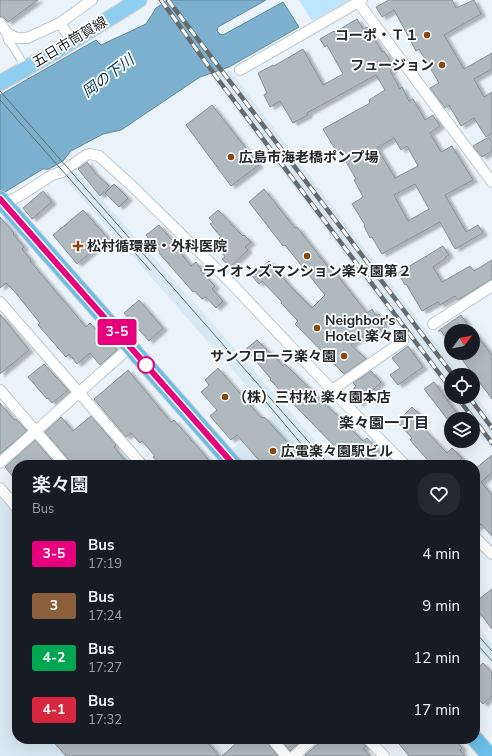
<!DOCTYPE html>
<meta charset="utf-8">
<style>
:root{--surface:#171b24;--page:#242831;--text:#f1f3f6;--muted:#9ea1a6}
body{margin:0;font-family:"Nunito Sans","Noto Sans JP",sans-serif;background:var(--page);color:var(--text);height:100vh;display:flex;flex-direction:column;font-size:15px;white-space:nowrap}
*{box-sizing:border-box;margin:0}
p{font-size:13px;color:var(--muted)}
.icon{flex:none;width:22px;height:22px;fill:none;stroke:currentColor;stroke-width:2;stroke-linecap:round;stroke-linejoin:round}
.map{position:relative;flex:1;overflow:hidden}
.details{position:absolute;left:12px;top:460px;width:468px;height:284px;display:flex;flex-direction:column;background:var(--surface);border-radius:16px;box-shadow:0 4px 16px #0002}
.details>*{flex:none}
.badge{padding:0 8px;border-radius:3px;font-size:14px;line-height:26px}
.needle{width:26px;rotate:57deg}
.controls{position:absolute;left:444px;top:324px;display:grid;gap:8px}
.controls a{display:grid;place-items:center;width:36px;height:36px;border-radius:50%;background:var(--surface);box-shadow:0 4px 16px #0002;font-size:20px}
.map>.badge{position:absolute;translate:-50% -50%;box-shadow:0 0 0 2px #fff}
.round{display:grid;place-items:center;flex:none;width:42px;height:42px;border-radius:16px;background:var(--page)}
.head{display:flex;align-items:center;justify-content:space-between;height:68px;padding:0 20px}
h1{font-size:19px;font-weight:600;line-height:30px}
ul{padding:0;list-style:none}
li{display:flex;align-items:center;gap:12px;height:52px;padding:0 20px}
li div{flex:1}
li b{display:block;font-size:15px}
li em{font-style:normal}
li .badge{min-width:44px;font-weight:700;text-align:center}
.map>svg:first-child{display:block}
.built{fill:#d9e9f4}
.green{fill:#bde5fd}
.water{fill:#7bb0ce;stroke:#61879c}
.building{fill:#b0b9be;stroke:#879095;fill-rule:evenodd;filter:url(#shadow)}
.lines{fill:none;stroke-linecap:round;stroke-linejoin:round}
.pedestrian-casing{stroke:#bfc8cd;stroke-width:9}
.minor-casing{stroke:#bfc8cd;stroke-width:12}
.primary-casing{stroke:#cfcfd0;stroke-width:17}
.trunk-casing{stroke:#cfcfd0;stroke-width:18}
.pedestrian{stroke:#fff;stroke-width:7}
.minor{stroke:#fff;stroke-width:10}
.primary{stroke:#8fceee;stroke-width:15}
.trunk{stroke:#6abee8;stroke-width:16}
.tram{stroke:#656a6d;stroke-width:1}
.rail-casing{stroke:#656a6d;stroke-width:4.5}
.rail{stroke:#fff;stroke-width:3;stroke-dasharray:9;stroke-linecap:butt}
.line-casing{stroke:#fff;stroke-width:9}
.line{stroke:#e6007e;stroke-width:6}
.poi-dot{fill:#874710;stroke:#fff;stroke-width:1.5}
.stop-dot{fill:#fff;stroke:#e6007e;stroke-width:2}
.labels{text-anchor:middle;dominant-baseline:central;stroke-width:3.5;stroke-linejoin:round;paint-order:stroke}
.poi-label{font-size:14px;font-weight:bold;fill:#242729;stroke:#fff;text-anchor:start}
.street-label{font-size:14px;fill:#242729;stroke:#fff}
.water-label{font-size:15px;font-style:italic;fill:#07364b;stroke:#fff}
.neighbourhood-label{font-size:15px;font-weight:bold;fill:#232a2e;stroke:#fff}
</style>
<div class="map">
<svg width="492" height="756" viewBox="0 0 492 756">
<defs>
<filter id="shadow"><feDropShadow dx="4.5" dy="2.5" stdDeviation="1" flood-color="#0004"/></filter>
</defs>
<rect width="100%" height="100%" fill="#eaf3f9"/>
<!-- built -->
<path class="built" d="M230 70 460 375H451V396L212 78Z
M69 163 191 299 337 465H213L272 415 58 171Z
M473 392 492 418V450L473 425V419H468L452 397H473Z
M0 486 17 507V739H212L227 756H0Z
M475 624 492 644V665L475 646Z"/>
<!-- green -->
<path class="green" d="M299 0H350L312 21Z"/>
<!-- water -->
<path class="water" d="M168 0H266L218 27 217 31 220 34 223 35 283 2 299 27 229 67 200 77 121 130 103 134 71 151 63 161 49 169H43L0 195V95L96 40 101 45 146 24 156 8Z"/>
<!-- building -->
<path class="building" d="M0 0H38L8 22 3 17H0Z
M389 0H452L456 8 474 0 481 14 444 35 464 69 492 53V69L474 79 484 97 492 92V133L486 137 474 118 461 126 449 105 445 108 430 88 439 83 419 49 416 51 394 10 382 17 376 7Z
M357 19 363 29 367 27 382 52 384 51 394 68 390 71 400 89 402 87 409 101 413 99 425 120 433 115 440 126 430 133 441 152 452 146 473 180 445 195 466 232 478 225 483 233 455 249 440 222 382 254 372 237 370 238 364 226 365 225 352 204 363 197 354 180 356 179 341 153 338 154 323 129 370 103 369 100 385 90 376 75 307 113 308 115 293 123 280 101 270 107 264 95 267 93 258 73 273 65 274 66 303 49 323 85 343 74 327 45 325 47 320 39 334 31 335 32ZM394 138 401 150 407 146 418 166 395 178 377 148ZM415 184 429 209 408 221 394 195Z
M212 105 259 165 231 186 186 125Z
M489 137 492 142V151L482 157 473 146Z
M87 162 95 173 109 186 100 196 78 169Z
M114 184 128 198 119 207 105 193Z
M264 189 295 228 297 227 328 267 330 266 367 313 372 309 376 316 379 314 386 323 372 333 370 331 351 345 366 359 344 374 295 324 298 321 281 303 282 302 262 281 259 284 252 276 269 261 291 287 312 308 325 295 285 245 283 246 249 202Z
M43 191 52 202 32 219 23 208Z
M83 210 108 238 77 264 53 235Z
M218 210 243 236 244 235 251 242 245 247 248 250 230 267 222 259 225 257 223 254 229 249 219 238 221 237 210 224 213 222 209 218Z
M0 217 14 233 13 234 24 247 22 249 31 260 30 261 86 327 90 323 99 333 101 331 117 350 100 365 90 353 77 364 69 354 66 357 38 325 40 323 14 291 6 283 0 288Z
M159 225 179 248 178 249 191 266 196 262 201 269 200 270 215 286 212 289 223 301 216 308 206 297 202 299 195 291 193 292 159 253 160 252 146 235Z
M443 246 449 255 445 257 446 258 433 267 442 282 470 266 474 271 492 260V279L458 300 455 296 440 305 438 302 422 311 406 284 405 285 398 273Z
M139 300 163 328 149 341 124 313Z
M0 314 29 350 0 374Z
M461 315 472 331H451V345L441 331H438Z
M473 331 492 355V399L457 353H473Z
M257 340 271 354 272 353 283 366 285 364 363 441 367 438 378 450 361 465H334L344 456 270 380 271 379 246 349Z
M408 346 423 367 398 385 390 375 400 368 392 358Z
M44 364 68 390 52 403 48 398 47 399 28 377Z
M218 368 250 405 262 418 264 417 308 465H263L237 435 231 440 210 416 217 410 201 392 209 385 205 380Z
M128 370 171 422 174 420 213 465H160L153 457 155 456 142 441 140 443 131 433 126 437 94 399Z
M371 371 381 382 359 404 349 394 356 386 353 383Z
M434 382 446 398 461 419H447L438 407 424 389Z
M0 403 14 420 16 419 27 431 0 454Z
M412 407 425 420 420 425 447 453 452 448 462 458 455 465H432L410 440 412 438 397 422Z
M91 416 116 445 114 447 129 465H71L70 461 45 432 61 417 73 431Z
M35 440 56 465H17V482L5 467Z
M492 455V473L481 482 492 495V536L481 524 475 529V469Z
M492 589V629L479 612 475 615V602Z
M483 663 492 673V696L483 704 475 695V670Z
M51 739H204L219 756H66Z
M241 739H264L278 756H222Z
M284 739H303L290 751 282 741Z
M319 739H360L366 746 363 748 370 756H305V755L318 744Z
M395 739H454L462 748 460 750 465 756H409Z"/>
<g class="lines">
<!-- pedestrian casing -->
<g class="pedestrian-casing">
<path id="pedestrian" d="M10 42C15 51 22 59 25 69"/>
</g>
<!-- minor casing -->
<g class="minor-casing">
<path id="minor" d="M358 2 492 182
M0 23 8 34 9 40
M60 23 72 41
M8 34 17 38H27L60 23 92 0
M240 70 362 0
M0 206 21 195 52 175 62 172 86 155 90 154 99 156 132 186 230 282 332 390 405 465
M0 302 142 465
M433 324 492 286
M0 390 65 465
M332 390 403 341
M0 463 130 347
M0 488 17 508
M475 537 492 554
M272 739 286 756
M368 739 384 756
M294 756 313 739"/>
</g>
<!-- primary casing -->
<g class="primary-casing">
<path id="primary" d="M0 83 60 49 139 0"/>
</g>
<!-- trunk casing -->
<g class="trunk-casing">
<path id="trunk" d="M0 199 234 465
M475 739 490 756"/>
</g>
<!-- pedestrian -->
<use href="#pedestrian" class="pedestrian"/>
<!-- minor -->
<use href="#minor" class="minor"/>
<!-- primary -->
<use href="#primary" class="primary"/>
<!-- trunk -->
<use href="#trunk" class="trunk"/>
<!-- tram -->
<path class="tram" d="M0 91 329 465
M0 100 150 270
M261 396 319 465
M475 632 492 651
M475 642 492 661"/>
<!-- rail casing -->
<g class="rail-casing">
<path id="rail" d="M161 0 217 78 451 389
M168 0 453 375
M457 397 492 443
M469 397 492 428"/>
</g>
<!-- rail -->
<use href="#rail" class="rail"/>
</g>
<g class="lines">
<!-- line casing -->
<g class="line-casing">
<path id="line" d="M0 199 234 465"/>
</g>
<!-- line -->
<use href="#line" class="line"/>
</g>
<!-- markers -->
<g class="poi-dot">
<circle cx="427" cy="35" r="4"/>
<circle cx="442" cy="65" r="4"/>
<circle cx="231" cy="157" r="4"/>
<path d="M76 240h4v4h4v4h-4v4h-4v-4h-4v-4h4z"/>
<circle cx="307" cy="256" r="4"/>
<circle cx="317" cy="328" r="4"/>
<circle cx="344" cy="356" r="4"/>
<circle cx="225" cy="397" r="4"/>
<circle cx="273" cy="451" r="4"/>
</g>
<circle class="stop-dot" cx="146" cy="365" r="8"/>
<g class="labels">
<!-- poi labels -->
<g class="poi-label">
<text x="419" y="35" text-anchor="end">コーポ・Ｔ１</text>
<text x="434" y="65" text-anchor="end">フュージョン</text>
<text x="239" y="157">広島市海老橋ポンプ場</text>
<text x="87" y="246">松村循環器・外科医院</text>
<text x="307" y="271" text-anchor="middle">ライオンズマンション楽々園第２</text>
<text x="325" y="320">Neighbor's<tspan x="325" dy="16">Hotel 楽々園</tspan></text>
<text x="336" y="356" text-anchor="end">サンフローラ楽々園</text>
<text x="233" y="397">（株）三村松 楽々園本店</text>
<text x="281" y="451">広電楽々園駅ビル</text>
</g>
<!-- street labels -->
<g class="street-label">
<text transform="translate(70 42) rotate(-31)">五日市筒賀線</text>
</g>
<!-- water labels -->
<g class="water-label">
<text transform="translate(108 76) rotate(-37)">岡の下川</text>
</g>
<!-- neighbourhood labels -->
<g class="neighbourhood-label">
<text x="384" y="423">楽々園一丁目</text>
</g>
</g>
</svg>
<div class="controls">
<a><svg class="needle" viewBox="-14 -14 28 28"><path d="M0-13l5 13h-10z" fill="#e53935"/><path d="M0 13l5-13h-10z" fill="#9ea1a6"/></svg></a>
<a><svg class="icon" aria-label="locate" viewBox="0 0 24 24"><circle cx="12" cy="12" r="6"/><path d="M12 2v4M12 18v4M2 12h4M18 12h4"/></svg></a>
<a><svg class="icon" aria-label="layers" viewBox="0 0 24 24"><path d="M12 4l9 5-9 5-9-5zM3 14l9 5 9-5"/></svg></a>
</div>
<b class="badge" style="left:117px;top:332px;background:#e6007e;color:#fff">3-5</b>
<section class="details">
<div class="head"><div><h1>楽々園</h1><p>Bus</p></div><a class="round"><svg class="icon" aria-label="heart" viewBox="0 0 24 24"><path d="M12 20l-8-8c-3-5 5-10 8-4 3-6 11-1 8 4z"/></svg></a></div>
<ul>
<li><span class="badge" style="background:#e6007e;color:#fff">3-5</span><div><b>Bus</b><p>17:19</p></div><em>4 min</em></li>
<li><span class="badge" style="background:#8b5e3c;color:#fff">3</span><div><b>Bus</b><p>17:24</p></div><em>9 min</em></li>
<li><span class="badge" style="background:#00a651;color:#fff">4-2</span><div><b>Bus</b><p>17:27</p></div><em>12 min</em></li>
<li><span class="badge" style="background:#d7263d;color:#fff">4-1</span><div><b>Bus</b><p>17:32</p></div><em>17 min</em></li>
</ul>
</section>
</div>
